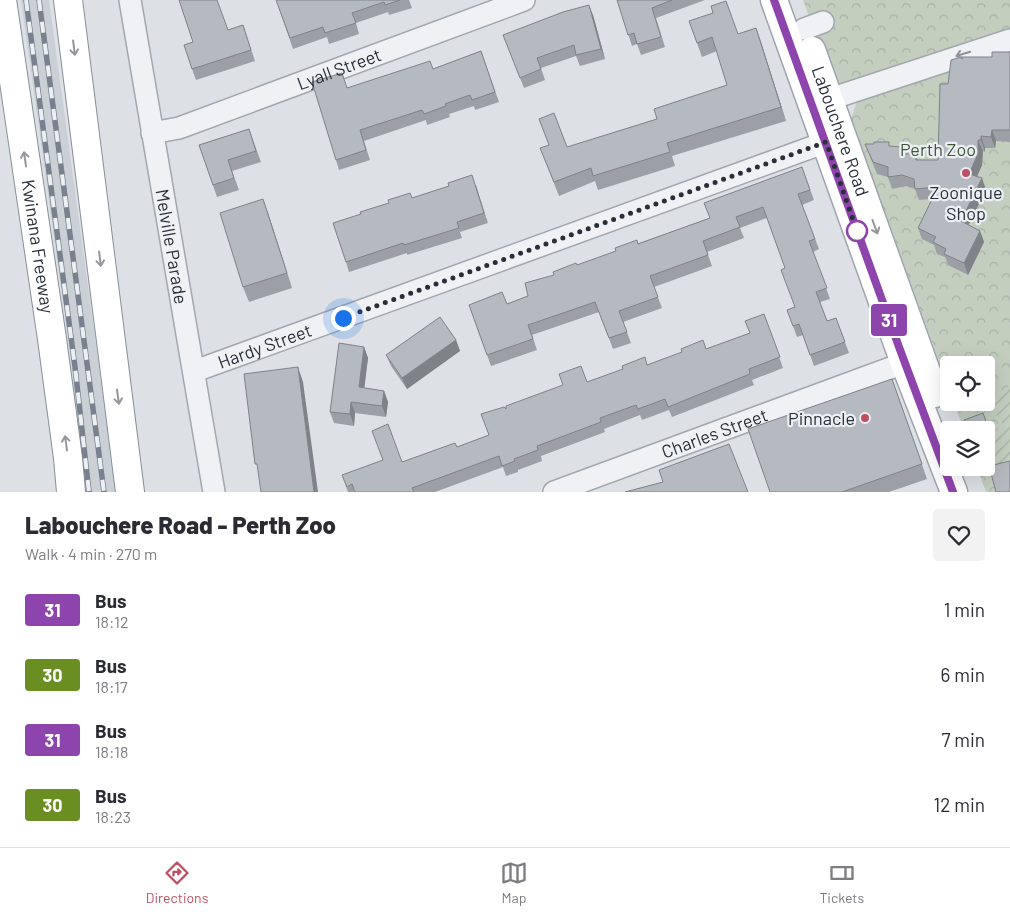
<!DOCTYPE html>
<meta charset="utf-8">
<style>
:root{--surface:#fff;--page:#f2f2f3;--text:#2b2b33;--muted:#7c7c81;--line:#e1e1e2;--accent:#be4e63}
body{margin:0;font-family:Barlow,sans-serif;background:var(--page);color:var(--text);height:100vh;display:flex;flex-direction:column;font-size:19px;white-space:nowrap}
*{box-sizing:border-box;margin:0}
p{font-size:16px;color:var(--muted)}
.icon{flex:none;width:28px;height:28px;fill:none;stroke:currentColor;stroke-width:2;stroke-linecap:round;stroke-linejoin:round}
.map{position:relative;height:492px;overflow:hidden}
.details{display:flex;flex-direction:column;background:var(--surface);flex:1}
.details>*{flex:none}
.badge{padding:0 10px;border-radius:4px;font-size:18px;line-height:32px}
.controls{position:absolute;left:940px;top:356px;display:grid;gap:10px}
.controls a{display:grid;place-items:center;width:55px;height:55px;border-radius:5px;background:var(--surface);box-shadow:0 5px 20px #0002;font-size:25px}
.you{position:absolute;width:25px;height:25px;margin:-12px;border:4px solid #fff;border-radius:50%;background:#1a73e8;box-shadow:0 0 0 8px #1a73e833}
.map>.badge{position:absolute;translate:-50% -50%;box-shadow:0 0 0 2px #fff}
.round{display:grid;place-items:center;flex:none;width:52px;height:52px;border-radius:5px;background:var(--page)}
.headline{display:flex;align-items:center;justify-content:space-between;height:85px;padding:0 25px}
h1{font-size:24px;font-weight:800;line-height:38px}
ul{padding:0;list-style:none}
li{display:flex;align-items:center;gap:15px;height:65px;padding:0 25px}
li div{flex:1}
li b{display:block;font-size:19px}
li em{font-style:normal}
li .badge{min-width:55px;font-weight:700;text-align:center}
.dock{display:flex;justify-content:space-around;align-items:center;height:70px;border-top:1px solid var(--line);background:var(--surface);font-size:14px;color:var(--muted)}
.dock a{display:grid;justify-items:center;gap:2px}
.dock .selected{color:var(--accent)}
.map>svg:first-child{display:block}
.built{fill:#cbd0d6}
.park{fill:url(#park-crowns)}
.garden{fill:url(#garden-furrows)}
.lines{fill:none;stroke-linecap:round;stroke-linejoin:round}
.minor-casing{stroke:#a3a7ae;stroke-width:24}
.major-casing{stroke:#9ea5af;stroke-width:29}
.highway-casing{stroke:#868f9a;stroke-width:30}
.minor{stroke:#eff1f4;stroke-width:21}
.major{stroke:#fff;stroke-width:26}
.highway{stroke:#fff;stroke-width:28}
.rail-casing{stroke:#78818d;stroke-width:5.5}
.rail{stroke:#eceff3;stroke-width:4;stroke-dasharray:11;stroke-linecap:butt}
.wall{fill:#9ca0a6}
.shaded-wall{fill:#7f8287}
.building{fill:#b5bac1;stroke:#7f8287}
.oneway{stroke:#94979c}
.oneway2{stroke:#8c9097}
.line-casing{stroke:#fff;stroke-width:11}
.line{stroke:#8e44ad;stroke-width:8}
.walk{stroke:#282f3a;stroke-width:5;stroke-dasharray:0 9}
.poi-dot{fill:#be4e63;stroke:#eceff3;stroke-width:2}
.stop-dot{fill:#fff;stroke:#8e44ad;stroke-width:2.5}
.labels{text-anchor:middle;dominant-baseline:central;stroke-width:4.5;stroke-linejoin:round;paint-order:stroke}
.street-label{font-size:18px;fill:#282f3a;stroke:#eceff3}
.park-label{font-size:18px;fill:#3e5437;stroke:#eceff3}
.poi-label{font-size:18px;fill:#282f3a;stroke:#eceff3}
</style>
<div class="map">
<svg width="1010" height="492" viewBox="0 0 1010 492">
<defs>
<pattern id="park-crowns" width="20" height="18" patternUnits="userSpaceOnUse" patternTransform="scale(1.25)"><rect width="20" height="18" fill="#c3cebf"/><path d="M2 6a3 3 0 1 1 6 0M12 15a3 3 0 1 1 6 0" fill="none" stroke="#a8b1a5"/></pattern>
<pattern id="garden-furrows" width="10" height="10" patternUnits="userSpaceOnUse" patternTransform="scale(1.25)"><rect width="10" height="10" fill="#c3cebf"/><path d="M-1 1l2-2M0 10L10 0M9 11l2-2" fill="none" stroke="#a8b1a5"/></pattern>
</defs>
<rect width="100%" height="100%" fill="#dde0e5"/>
<!-- built -->
<path class="built" d="M21 0H49L116 492H86L70 352Z"/>
<!-- park -->
<path class="park" d="M803 0H1010V492H986L977 468H986V430H964L954 403 986 402V365H949V389L851 119 858 98 835 88Z"/>
<!-- garden -->
<path class="garden" d="M1010 382V465C985 468 986 461 986 439L997 428 1003 426 1000 417 989 413 987 405 990 397 1005 393Z"/>
<g class="lines">
<!-- minor casing -->
<g class="minor-casing">
<g id="minor">
<path id="s1" d="M130 0 214 492"/>
<path d="M804 29 823 22"/>
<path d="M830 99 1010 40"/>
<path id="s2" d="M152 133 179 128 524 0"/>
<path id="s3" d="M195 371 840 137"/>
<path id="s4" d="M554 492 904 363"/>
</g>
</g>
<!-- major casing -->
<g class="major-casing">
<g id="major">
<path d="M774 0 904 363 954 492"/>
<path id="s5" d="M812 50 935 394"/>
</g>
</g>
<!-- highway casing -->
<g class="highway-casing">
<g id="highway">
<path id="s6" d="M2 0 52 339 68 458 71 492"/>
<path d="M68 0 130 492"/>
</g>
</g>
<!-- minor -->
<use href="#minor" class="minor"/>
<!-- major -->
<use href="#major" class="major"/>
<!-- highway -->
<use href="#highway" class="highway"/>
<!-- rail casing -->
<g class="rail-casing">
<path id="rail" d="M26 0 75 367 89 492
M39 0 104 492"/>
</g>
<!-- rail -->
<use href="#rail" class="rail"/>
</g>
<!-- wall -->
<path class="wall" d="M276 0H409L412 8 389 15 388 12 356 23 359 34 329 44 327 37 293 49Z
M617 0H705L656 18 665 47 641 55 637 44 632 46Z
M593 15 605 59 580 66 576 56 541 68 545 80 524 88 503 35Z
M689 21 738 34 756 28 786 121 672 156 675 166 598 190 595 181 559 196 540 148 567 147 657 119 727 85 717 51 702 57Z
M243 25 255 61 196 80 192 69 193 42Z
M481 51 499 102 475 110 474 106 449 114 450 117 427 125 426 120 364 141 370 160 339 170 336 160 347 88 433 69Z
M1010 52V142L996 141 995 148H985V152L983 151 982 165 977 177 986 190 968 225 980 231 984 242 968 275 948 265 945 257 937 254 934 245 922 239 918 228 932 199 919 200 915 189 906 186 892 189 888 177 877 174 865 144H874L890 146 904 154H915L918 160H938L948 84 992 57Z
M249 129 261 162 232 171 239 190 217 197 199 145Z
M802 167 814 200 802 205 819 249 813 252 830 299 820 302 827 321 836 318 849 353 814 366 803 335 797 337 787 310 795 307 785 268 767 218 740 228 744 238 707 252 712 266 654 287 662 308 623 322 631 343 613 349 599 312 532 335 537 350 491 366 469 305 507 304 528 296 554 275 577 265 710 218Z
M476 185 488 223 460 232 462 238 407 255V253L349 272 346 262 361 214 389 203Z
M268 213 292 288 249 302 243 287Z
M764 314 783 368 752 380 754 385 672 417 669 410 642 420 640 415 604 429 605 432 541 456 542 461 518 470V472L506 476 503 467 435 492H348L342 475 402 462 457 447 489 435 506 409 587 382 706 349 750 333Z
M456 340 460 351 407 389 391 366 386 355Z
M364 347 368 358 364 388 384 391 388 402 386 417 355 413 354 426 334 423 330 412Z
M892 379 927 479 889 492H770Z
M983 413 995 446 986 450V430Z"/>
<!-- shaded-wall -->
<path class="shaded-wall" d="M589 5 593 15 605 59 601 49Z
M756 28 761 42 786 121 781 107Z
M992 130 996 141 995 148 991 137Z
M981 136 985 148V152L981 140Z
M978 140 983 151 982 165 973 185 969 174Z
M982 178 986 190 965 232 961 221Z
M263 199 268 213 292 288 287 273Z
M980 231 984 242 968 275 964 263Z
M456 340 460 351 407 389 402 378Z
M364 347 368 358 363 399 359 387Z
M298 367 303 382 318 492H314Z
M384 391 388 402 386 417 382 406Z
M351 402 355 413 354 426 350 414Z"/>
<!-- building -->
<path class="building" d="M179 0H217L228 30 243 25 251 50 192 69 184 45 193 42Z
M276 0H400L385 5 384 2 352 13 356 23 325 33 323 27 290 38Z
M617 0H672L652 8 661 37 637 44 634 33 628 35Z
M726 1 738 34 756 28 781 107 667 143 670 152 593 176 591 168 554 182 540 148 549 145 539 119 554 113 567 147 657 119 654 109 727 85 712 37 697 43 689 21 713 13 711 6Z
M589 5 601 49 576 55 574 45 537 58 541 69 520 78 503 35 563 12Z
M481 51 495 92 472 100 470 95 445 104 446 106 424 114 422 110 360 130 366 150 336 160 312 82 342 73 347 88 430 61 433 69Z
M992 52H1010V130H992L991 137 981 136V140H978V154L969 174 982 178 961 221 980 231 964 263 944 254 946 249 933 242 936 237 918 228 938 187 915 189 914 179 902 175 888 177V167L873 162 865 144H874V142H889V146L901 147 902 154H915L916 160H938L940 84H948L951 60 961 57H992Z
M249 129 256 151 228 160 234 178 213 185 199 145Z
M802 167 810 190 798 194 815 239 809 241 827 288 816 292 827 321 836 318 845 342 810 355 799 324 793 326 787 310 795 307 781 270 785 268 763 207 736 217 740 227 703 241 708 255 650 276 658 297 619 311 627 332 609 338 595 302 528 325 533 339 487 355 469 305 502 292 507 304 528 296 525 283 554 275 553 272 576 263 577 265 616 251 615 248 637 240 638 244 710 218 704 203Z
M472 175 484 213 457 222 459 228 404 245 403 243 346 262 333 223 361 214 360 212 389 203 388 200 410 193 412 198 449 186 448 183Z
M263 199 287 273 243 287 220 213Z
M764 314 780 357 749 369 750 374 668 407 665 399 638 409 636 405 600 418 601 422 537 446 538 450 514 459 515 461 502 466 499 456 412 488 414 492H355L352 484 347 487 342 475 383 460 372 431 388 424 402 462 455 443 457 447 489 435 481 414 504 407 506 409V406L563 385 559 374 581 366 587 382 623 369 622 366 645 357 647 365 682 352 681 349 703 340 706 349 750 333 745 321Z
M440 317 456 340 402 378 386 355Z
M339 343 364 347 359 387 384 391 382 406 351 402 350 414 330 412Z
M298 367 314 492H261L257 464H255L244 374Z
M892 379 922 464 842 492H770L748 429Z
M983 413 992 438 986 441V430H968L964 420Z
M729 444 748 492H625L663 482 659 470Z
M1010 461V492H996L989 466Z"/>
<!-- one-way arrows -->
<defs><path id="oneway-shaft" d="M-6 0H5M1.5-3L5.5 0L1.5 3" fill="none" stroke-width="1.6" stroke-linecap="round" stroke-linejoin="round" transform="scale(1.25)"/></defs>
<g class="oneway">
<use href="#oneway-shaft" transform="translate(74 48) rotate(83)"/>
<use href="#oneway-shaft" transform="translate(25 159) rotate(-98)"/>
<use href="#oneway-shaft" transform="translate(875 227) rotate(70)"/>
<use href="#oneway-shaft" transform="translate(100 259) rotate(83)"/>
<use href="#oneway-shaft" transform="translate(118 397) rotate(82)"/>
<use href="#oneway-shaft" transform="translate(66 443) rotate(-98)"/>
</g>
<use class="oneway2" href="#oneway-shaft" transform="translate(963 54) rotate(163)"/>
<g class="lines">
<!-- line casing -->
<g class="line-casing">
<path id="line" d="M774 0 899 347 953 492"/>
</g>
<!-- line -->
<use href="#line" class="line"/>
<!-- walk -->
<path class="walk" d="M343 318 826 142 857 231"/>
</g>
<!-- markers -->
<g class="poi-dot">
<circle cx="966" cy="173" r="5"/>
<circle cx="865" cy="418" r="5"/>
</g>
<circle class="stop-dot" cx="857" cy="231" r="10"/>
<g class="labels">
<!-- street labels -->
<g class="street-label">
<text stroke="none"><textPath href="#s2" startOffset="198">Lyall Street</textPath></text>
<text stroke="none"><textPath href="#s5" startOffset="86">Labouchere Road</textPath></text>
<text stroke="none"><textPath href="#s6" startOffset="249">Kwinana Freeway</textPath></text>
<text stroke="none"><textPath href="#s1" startOffset="250">Melville Parade</textPath></text>
<text stroke="none"><textPath href="#s3" startOffset="74">Hardy Street</textPath></text>
<text stroke="none"><textPath href="#s4" startOffset="171">Charles Street</textPath></text>
</g>
<!-- park labels -->
<g class="park-label">
<text x="938" y="149">Perth Zoo</text>
</g>
<!-- poi labels -->
<g class="poi-label">
<text x="966" y="192">Zoonique<tspan x="966" dy="21">Shop</tspan></text>
<text x="855" y="418" text-anchor="end">Pinnacle</text>
</g>
</g>
</svg>
<div class="controls">
<a><svg class="icon" aria-label="locate" viewBox="0 0 24 24"><circle cx="12" cy="12" r="6"/><path d="M12 2v4M12 18v4M2 12h4M18 12h4"/></svg></a>
<a><svg class="icon" aria-label="layers" viewBox="0 0 24 24"><path d="M12 4l9 5-9 5-9-5zM3 14l9 5 9-5"/></svg></a>
</div>
<div class="you" style="left:343px;top:318px"></div>
<b class="badge" style="left:889px;top:320px;background:#8e44ad;color:#fff">31</b>
</div>
<section class="details">
<div class="headline"><div><h1>Labouchere Road - Perth Zoo</h1><p>Walk · 4 min · 270 m</p></div><a class="round"><svg class="icon" aria-label="heart" viewBox="0 0 24 24"><path d="M12 20l-8-8c-3-5 5-10 8-4 3-6 11-1 8 4z"/></svg></a></div>
<ul>
<li><span class="badge" style="background:#8e44ad;color:#fff">31</span><div><b>Bus</b><p>18:12</p></div><em>1 min</em></li>
<li><span class="badge" style="background:#6b8e23;color:#fff">30</span><div><b>Bus</b><p>18:17</p></div><em>6 min</em></li>
<li><span class="badge" style="background:#8e44ad;color:#fff">31</span><div><b>Bus</b><p>18:18</p></div><em>7 min</em></li>
<li><span class="badge" style="background:#6b8e23;color:#fff">30</span><div><b>Bus</b><p>18:23</p></div><em>12 min</em></li>
</ul>
</section>
<nav class="dock">
<a class="selected"><svg class="icon" aria-label="directions" viewBox="0 0 24 24"><path d="M12 3l9 9-9 9-9-9zM9 14v-3h6M13 9l2 2-2 2"/></svg>Directions</a>
<a><svg class="icon" aria-label="map" viewBox="0 0 24 24"><path d="M3 6l6-2 6 2 6-2v14l-6 2-6-2-6 2zM9 4v14M15 6v14"/></svg>Map</a>
<a><svg class="icon" aria-label="tickets" viewBox="0 0 24 24"><path d="M3 7h18v10H3zM15 7v10"/></svg>Tickets</a>
</nav>
